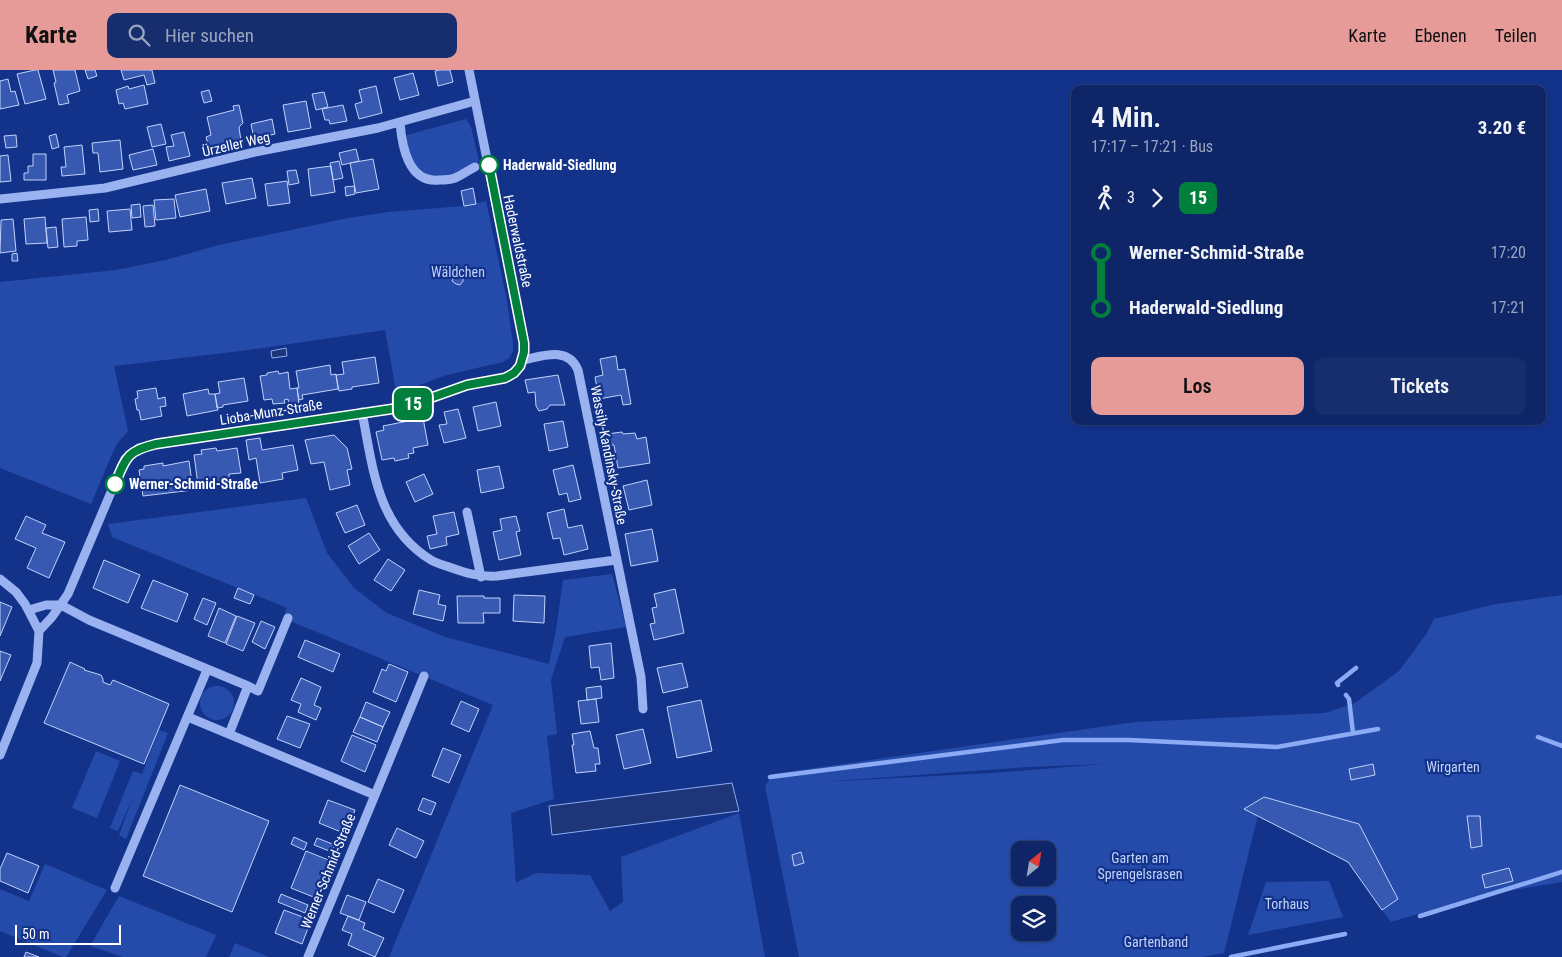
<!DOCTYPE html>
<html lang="de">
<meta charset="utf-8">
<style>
:root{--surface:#0e2668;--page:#172e6e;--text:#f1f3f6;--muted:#9ba5c0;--line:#2e437c;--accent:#e69b98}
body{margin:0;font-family:"Roboto Condensed",sans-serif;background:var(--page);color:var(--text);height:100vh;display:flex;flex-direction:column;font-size:19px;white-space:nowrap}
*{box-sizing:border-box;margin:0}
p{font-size:16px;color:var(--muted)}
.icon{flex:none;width:28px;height:28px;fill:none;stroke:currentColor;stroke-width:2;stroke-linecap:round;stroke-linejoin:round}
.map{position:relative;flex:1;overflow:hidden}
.panel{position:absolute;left:1071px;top:15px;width:475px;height:340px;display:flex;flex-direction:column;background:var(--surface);border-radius:10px;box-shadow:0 1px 4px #0004,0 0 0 1px var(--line)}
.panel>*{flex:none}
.badge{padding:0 10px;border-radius:8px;font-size:18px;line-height:32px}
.needle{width:32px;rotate:30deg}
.fabs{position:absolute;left:1011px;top:771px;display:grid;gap:10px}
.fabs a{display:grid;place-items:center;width:45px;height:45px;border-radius:10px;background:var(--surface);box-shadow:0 1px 4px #0004,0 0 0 1px var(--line);font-size:25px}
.scale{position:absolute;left:15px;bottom:12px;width:106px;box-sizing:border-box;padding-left:5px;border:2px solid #fff;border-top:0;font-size:14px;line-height:18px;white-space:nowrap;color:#fff;-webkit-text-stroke:4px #13338b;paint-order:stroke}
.map>.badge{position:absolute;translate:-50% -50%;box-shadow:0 0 0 2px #fff}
.legs{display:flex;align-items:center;gap:8px;height:55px;padding:0 20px;font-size:16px}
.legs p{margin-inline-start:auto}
.summary{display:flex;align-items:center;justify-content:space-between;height:85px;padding:0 20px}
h1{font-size:28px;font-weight:600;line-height:38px}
.button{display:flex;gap:10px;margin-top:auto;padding:10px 20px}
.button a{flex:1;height:58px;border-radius:10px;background:var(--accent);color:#111;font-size:20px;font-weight:600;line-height:58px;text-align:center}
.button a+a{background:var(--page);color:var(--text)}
ul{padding:0 20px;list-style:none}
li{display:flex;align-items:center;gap:18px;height:55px;font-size:19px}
li i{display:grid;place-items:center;width:8px;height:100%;margin:0 6px;background:currentColor}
li i::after{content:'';width:12px;height:12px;margin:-6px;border:4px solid;border-radius:50%;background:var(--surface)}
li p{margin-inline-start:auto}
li:first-child i{background:linear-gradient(#0000 50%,currentColor 0)}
li:last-child i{background:linear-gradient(currentColor 50%,#0000 0)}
header{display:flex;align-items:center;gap:30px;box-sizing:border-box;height:70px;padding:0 25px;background:var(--accent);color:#111}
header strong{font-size:24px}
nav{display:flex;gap:28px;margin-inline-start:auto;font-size:18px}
.search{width:350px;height:45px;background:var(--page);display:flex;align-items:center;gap:12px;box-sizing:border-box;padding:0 18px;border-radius:10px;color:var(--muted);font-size:19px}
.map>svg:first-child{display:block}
.green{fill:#254baa;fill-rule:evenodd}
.water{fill:#1e3678;stroke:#8cabf4}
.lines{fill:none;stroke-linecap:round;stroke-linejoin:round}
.stream{stroke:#8cabf4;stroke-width:4.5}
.building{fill:#3759b2;stroke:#c1d2fc}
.minor{stroke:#9ab3f0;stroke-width:9}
.line-1-casing{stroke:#fff;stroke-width:11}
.line-1{stroke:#007f3d;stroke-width:8}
.stop-1-dot{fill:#fff;stroke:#007f3d;stroke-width:2.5}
.labels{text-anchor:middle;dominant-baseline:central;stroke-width:4.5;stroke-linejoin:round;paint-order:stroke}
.street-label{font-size:14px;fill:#fff;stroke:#13338b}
.stop-label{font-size:14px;font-weight:bold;fill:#fff;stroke:#13338b;text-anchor:start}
.park-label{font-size:14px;fill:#c1d2fc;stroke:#13338b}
</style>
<header>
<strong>Karte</strong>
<div class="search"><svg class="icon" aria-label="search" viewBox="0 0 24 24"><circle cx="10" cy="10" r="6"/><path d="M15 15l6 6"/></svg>Hier suchen</div>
<nav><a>Karte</a><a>Ebenen</a><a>Teilen</a></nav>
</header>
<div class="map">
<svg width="1562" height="887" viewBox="0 0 1562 887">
<rect width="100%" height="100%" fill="#13338b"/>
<!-- green -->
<path class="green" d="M466 49 471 57 479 91C471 96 463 102 455 105 438 111 414 103 409 85 407 79 406 72 407 65Z
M486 131 507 231 513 273V281L509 288 503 292 446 305 407 320 396 321 385 260 249 280 114 296 128 361 116 375 91 434 0 398V212L116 200 166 190 219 175 348 148 389 142 464 136Z
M306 428 327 483 354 518 387 543 445 567 549 594 556 560 563 510 612 504 626 557 565 567 551 610 557 664 547 666 554 729 511 743 516 813 536 803 590 805 610 841 623 832 621 787 739 743 765 887H389L493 635 283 548 287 538 112 467 108 454Z
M1562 525V812L1477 826 1391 852 1382 840 1398 829 1359 754 1264 727 1245 738 1258 745 1224 883 1202 887H799L765 716 773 704 1135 652 1325 643 1355 633 1399 601 1427 563 1434 549 1496 534ZM1104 694 993 703 820 712 1028 697ZM1020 780H1048V808H1020ZM1020 835H1048V862H1020Z
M200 633a17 17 0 1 1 34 0a17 17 0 1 1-34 0Z
M159 660 168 663 126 769 119 765 133 727 118 761 110 758 133 701 142 704Z
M96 681 120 691 97 748 72 738Z
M45 794 107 820 66 887H63L0 861V819L29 831Z
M1329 811 1343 847 1248 865 1266 812Z
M119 826 216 865 206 887H123L90 876Z
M235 873 269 887H229Z"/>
<!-- water -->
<path class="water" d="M286 278 287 286 272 288 271 281Z
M732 713 739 741 552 765 549 736Z"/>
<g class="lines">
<!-- stream -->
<path class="stream" d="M1338 615 1337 613 1356 598
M1346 625 1349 629 1353 663
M1538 667 1562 676
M770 707 1063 670H1129L1277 677 1378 659
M1420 846 1562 802
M1231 887 1345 864"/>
</g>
<!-- building -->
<path class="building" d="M35 0H38L46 29 25 34 17 4Z
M53 0H75L80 21 67 25 69 33 59 35 54 13 56 12Z
M85 0H95L97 6 88 9Z
M121 0H152L155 13 147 15 144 5 124 10Z
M439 0H450L453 12 438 16 435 1Z
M413 3 419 25 400 30 394 8Z
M8 9 11 22 15 21 19 35 0 39V11Z
M144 15 148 34 125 39 123 33 119 34 116 20 128 16 129 19Z
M376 16 382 43 359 49 355 34 362 32 359 20Z
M209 20 212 31 204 33 201 22Z
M324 22 328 37 316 40 312 24Z
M306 31 311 58 288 62 283 35Z
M239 35 243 53 239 57 241 71 209 78 206 67 211 65 207 47 234 40 233 36Z
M343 35 347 51 330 54 329 50H325L322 39Z
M272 49 275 64 254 69 251 54Z
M161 54 166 74 152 77 147 57Z
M184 62 190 86 169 91 166 77 174 76 171 65Z
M56 64 59 77 52 79 49 66Z
M16 65 17 77 6 78 4 66Z
M120 70 123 99 100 102 98 83H93L92 73Z
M82 75 85 104 62 106 61 97H66L64 77Z
M153 79 157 95 133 100 129 85Z
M356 79 359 91 342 95 339 83Z
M33 84H46V110H24V103H28V96H33Z
M8 85 11 111 0 112V86Z
M373 89 379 119 356 123 350 93Z
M339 91 343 108 333 110 330 93Z
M331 96 335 122 311 126 308 99Z
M296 100 299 113 289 115 287 101Z
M252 108 256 128 226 134 222 113Z
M287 111 290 133 268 136 265 114Z
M354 116 355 124 346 126 345 117Z
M473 118 476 134 464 136 461 121Z
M206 119 210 141 180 147 175 125Z
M174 129 176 148 156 150 154 130Z
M140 134 141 147 132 148 131 135Z
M153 135 155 156 145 157 143 136Z
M98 139 99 151 90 152 89 140Z
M130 139 132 160 109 162 107 141Z
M45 147 47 173 26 174 24 149Z
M86 147 88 170 77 171V176L64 177 62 149Z
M13 149 16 181 0 183 1 150Z
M56 157 58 177 48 178 46 158Z
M17 183 18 191H12V184Z
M458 204 463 207V211L460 215 456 214 452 211 454 206Z
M616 286 618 300 625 299 631 334 623 335 621 325 599 329 595 307 603 305 600 289Z
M375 287 379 313 352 317V319L339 321 336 305 344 304 342 292Z
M330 295 331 305 336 304 338 319 302 325 303 329 299 330 297 318H299L296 301Z
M278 301 279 304 288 302 290 319 297 318 299 334 289 335 288 329 284 330 285 333 273 334 272 329 264 330 260 306 267 305V303Z
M558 305 565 335H550L547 339 539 341 536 336 535 322 528 323 525 310Z
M244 308 248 331 223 335V337L217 338 215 324 220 323 218 312Z
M156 318 158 329 165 327 166 336 160 337 162 346 141 350 139 340H137L135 329 138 328 137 321Z
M208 319 209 324H215L218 340 187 346 183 324Z
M496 332 501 356 478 361 473 337Z
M458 339 466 368 444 373 439 355 447 354 444 342Z
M423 348 428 375 413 378 414 383 408 384 409 388 395 391 394 388 382 390 376 362 384 360 383 356Z
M563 351 568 377 549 381 544 354Z
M622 362 623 364 635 363 637 369 646 367 650 393 618 398 614 375H609L607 364Z
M334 365 347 378 352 399 347 400 350 415 330 420 324 392 311 394 305 370Z
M260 368 262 380 293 375 298 400 282 403 283 409 260 413 256 388 249 390 246 370Z
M216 378 217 381 237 378 241 403 229 404V410L225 412 198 415 194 385 202 384 201 380Z
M189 391 193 420 143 426 139 400 144 399V396L163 393V396Z
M573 395 581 429 569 432 567 423 559 425 553 400Z
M499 396 504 418 481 423 477 400Z
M424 404 433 424 415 432 406 412Z
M647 410 652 435 629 440 623 416Z
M357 435 365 455 345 463 336 443Z
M564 439 568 458 582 455 588 479 564 485 560 468 553 469 547 443Z
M454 442 459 464 446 467 447 475 430 479 427 466 437 464 433 446Z
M26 446 46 455 42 463 65 472 49 508 27 498 36 478 15 469Z
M516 446 520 461 516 462 521 485 499 490 493 462 502 460 500 449Z
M652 459 658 491 631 496 625 464Z
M369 463 380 480 359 494 348 476Z
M388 489 405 500 391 521 374 510Z
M104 490 140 505 128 533 93 518Z
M153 510 188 524 177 552 141 538Z
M238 518 254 525 250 534 234 528Z
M675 519 684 563 654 570 650 554 655 553 652 538 657 537 654 524Z
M419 520 440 525 438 534 446 536 443 551 413 544Z
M514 525 545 526 544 553 513 551Z
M457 526H484V528H500V543H483L484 553H458Z
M203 528 216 533 207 555 194 549Z
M0 532 12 537 0 566Z
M219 538 236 546 225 573 208 566Z
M237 546 255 553 243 581 226 574Z
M261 551 275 557 265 579 252 572Z
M305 570 340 584 333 602 298 587Z
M611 573 614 608 601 610 599 597 591 598 589 576Z
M0 581 11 585 0 611Z
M70 592 85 599 84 600 101 605 103 609V612L110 615 113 610 169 634 144 694 44 653Z
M682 593 688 617 663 623 657 598Z
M389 594 408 602 396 632 373 622 382 599 386 601Z
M301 608 321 617 314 635 321 638 316 650 298 642 301 634 291 630Z
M601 616 602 628 587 630 586 618Z
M596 629 599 652 581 654 578 631Z
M701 630 712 681 677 688 667 637Z
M461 631 479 639 469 662 451 654Z
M366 632 390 642 383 657 360 647Z
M287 646 310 654 300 678 277 669Z
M360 647 383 657 377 672 353 662Z
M643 659 651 693 624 699 616 665Z
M590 661 594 678H598L600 694H595L596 701 576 703 572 675H574L572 664Z
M352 665 376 675 365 702 341 691Z
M443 678 461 685 449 713 432 706Z
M1373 694 1375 705 1351 710 1349 699Z
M180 715 269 751 232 842 143 806Z
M1264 727 1359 754 1398 829 1382 840 1348 792 1244 739Z
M423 728 436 733 431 745 418 740Z
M328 730 355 740 346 764 319 753Z
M1467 746H1480L1482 776 1471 778Z
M397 758 424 771 416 788 389 775Z
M294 767 307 773 304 780 291 774Z
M317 768 335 775 332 782 314 775Z
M306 781 331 791 316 828 291 818Z
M801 782 804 793 794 796 792 785Z
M7 783 39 796 28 823 0 811V799Z
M1509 798 1513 811 1485 818 1482 805Z
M378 809 404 820 394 843 368 832Z
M281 824 308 835 305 843 278 832Z
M347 825 366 832 359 850 340 843Z
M284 840 311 850 302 874 275 863Z
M348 846 365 853 363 859 384 868 375 887 348 875 352 864 342 860Z
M26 882 39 887H24Z"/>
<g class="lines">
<!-- minor -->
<path class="minor" d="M400 53C402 76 408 113 439 110 444 110 450 110 455 108 462 105 469 100 475 97
M0 129 105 118 255 82 378 58 475 31
M523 290C543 286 568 276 578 300L641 607 643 639
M362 342C373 398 377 457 431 490 436 493 443 495 449 497 466 503 478 507 497 506L616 490
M467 442 481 507
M0 509 16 522 25 534 39 561 37 593 0 685
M29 540 46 535H61L89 550 248 616
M39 561 52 547 68 524 125 389 139 378 156 374 405 337 467 315 505 308 514 303 520 296 524 283V273L469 0
M188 647 375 725 424 606
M229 664 248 616 258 621 288 548
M115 818 207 600
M308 887 375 725"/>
</g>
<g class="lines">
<!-- line-1 casing -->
<g class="line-1-casing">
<path id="line-1" d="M115 414C126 387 127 381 156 374L405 337 467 315 505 308 514 303 520 296 524 282V273L489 95"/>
</g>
<!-- line-1 -->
<use href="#line-1" class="line-1"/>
</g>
<!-- markers -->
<g class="stop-1-dot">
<circle cx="489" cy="95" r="9"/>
<circle cx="115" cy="414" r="9"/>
</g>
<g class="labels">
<!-- street labels -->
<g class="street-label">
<text transform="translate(236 74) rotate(-13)">Ürzeller Weg</text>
<text transform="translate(518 171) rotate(78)">Haderwaldstraße</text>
<text transform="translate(271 342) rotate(-9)">Lioba-Munz-Straße</text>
<text transform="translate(609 385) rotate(79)">Wassily-Kandinsky-Straße</text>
<text transform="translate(328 801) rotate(-68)">Werner-Schmid-Straße</text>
</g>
<!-- stop labels -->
<g class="stop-label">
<text x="503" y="95">Haderwald-Siedlung</text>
<text x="129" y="414">Werner-Schmid-Straße</text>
</g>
<!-- park labels -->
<g class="park-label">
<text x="458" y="202">Wäldchen</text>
<text x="1453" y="697">Wirgarten</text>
<text x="1140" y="788">Garten am<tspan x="1140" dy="16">Sprengelsrasen</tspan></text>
<text x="1287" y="834">Torhaus</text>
<text x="1156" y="872">Gartenband</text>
</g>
</g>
</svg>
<div class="fabs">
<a><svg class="needle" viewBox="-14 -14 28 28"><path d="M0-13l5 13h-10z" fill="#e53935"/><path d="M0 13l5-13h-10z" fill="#9ba5c0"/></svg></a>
<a><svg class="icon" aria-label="layers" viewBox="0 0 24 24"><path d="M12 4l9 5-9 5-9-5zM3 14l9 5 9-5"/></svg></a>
</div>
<div class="scale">50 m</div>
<b class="badge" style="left:413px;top:334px;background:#007f3d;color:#fff">15</b>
<section class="panel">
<div class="summary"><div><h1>4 Min.</h1><p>17:17 – 17:21 · Bus</p></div><b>3.20 €</b></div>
<div class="legs"><svg class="icon" aria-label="walk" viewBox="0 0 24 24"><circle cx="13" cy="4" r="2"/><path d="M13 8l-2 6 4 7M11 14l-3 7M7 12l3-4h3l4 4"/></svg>3<svg class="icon" aria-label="forward" viewBox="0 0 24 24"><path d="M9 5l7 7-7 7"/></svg><b class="badge" style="background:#007f3d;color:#fff">15</b></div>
<ul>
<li><i style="color:#007f3d"></i><b>Werner-Schmid-Straße</b><p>17:20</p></li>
<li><i style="color:#007f3d"></i><b>Haderwald-Siedlung</b><p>17:21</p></li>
</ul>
<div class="button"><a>Los</a><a>Tickets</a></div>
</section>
</div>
